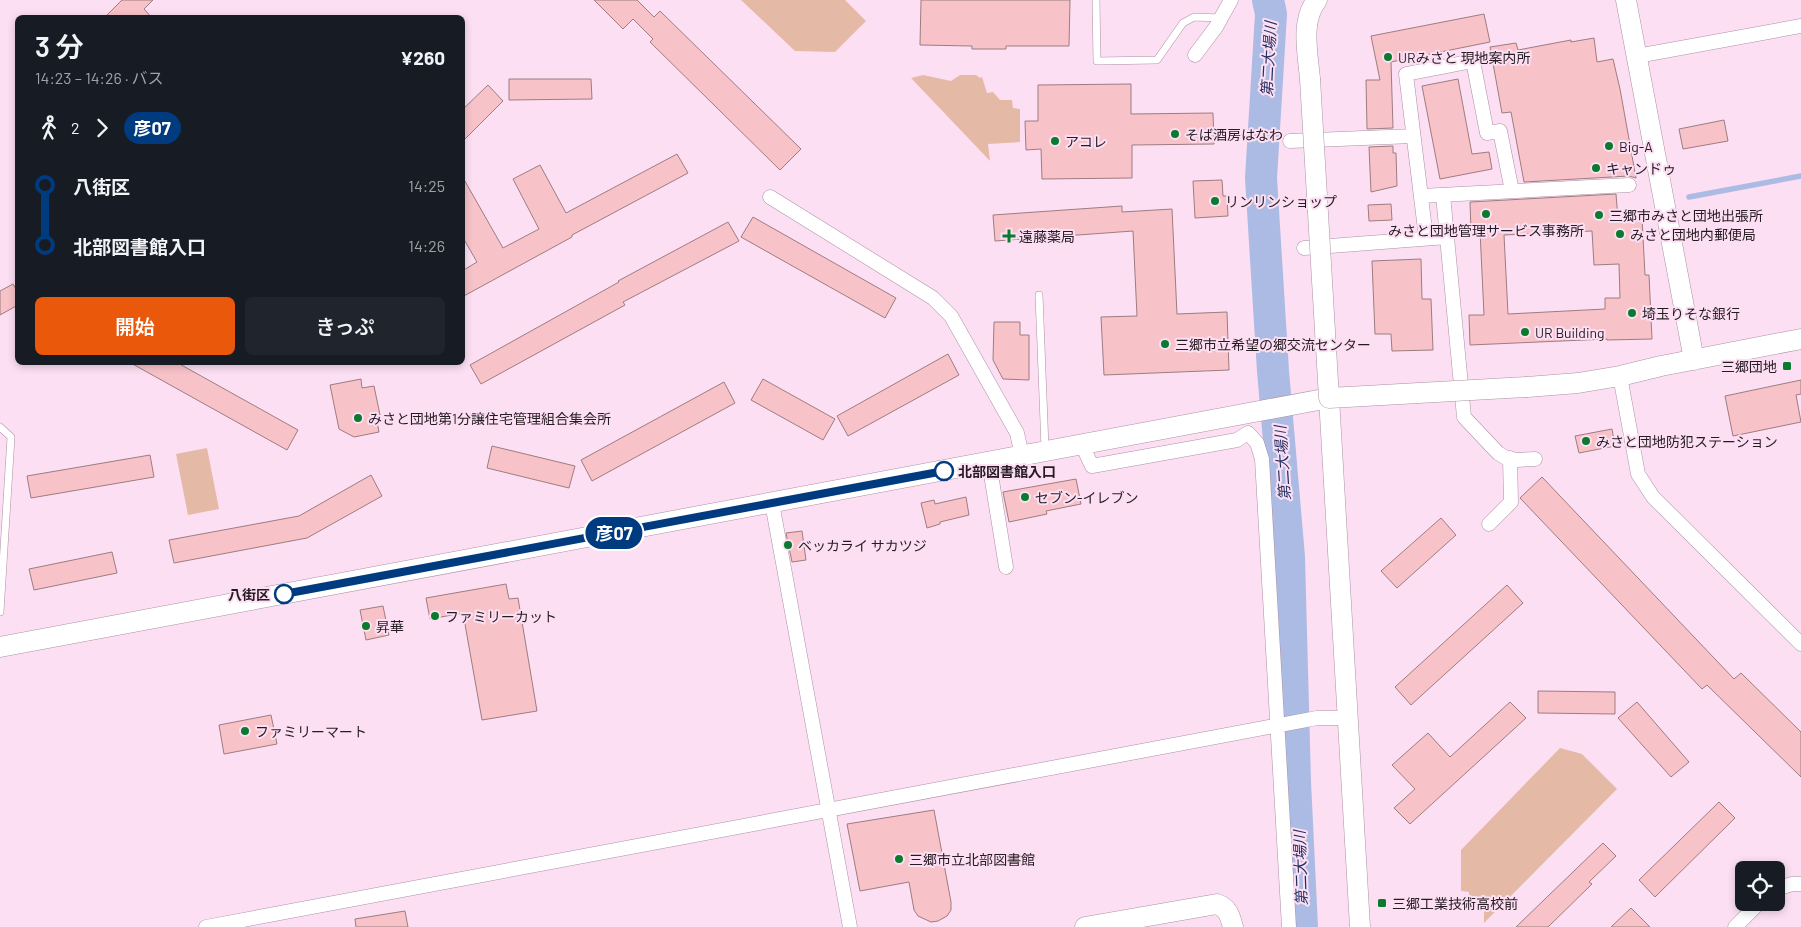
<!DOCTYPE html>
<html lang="ja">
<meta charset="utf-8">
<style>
:root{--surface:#171b24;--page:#20242c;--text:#f1f3f6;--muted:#9ea1a6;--accent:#ea580c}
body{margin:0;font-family:Barlow,"Noto Sans JP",sans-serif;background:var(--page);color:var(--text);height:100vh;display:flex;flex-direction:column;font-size:19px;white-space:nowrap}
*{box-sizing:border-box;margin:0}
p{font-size:16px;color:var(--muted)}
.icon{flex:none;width:28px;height:28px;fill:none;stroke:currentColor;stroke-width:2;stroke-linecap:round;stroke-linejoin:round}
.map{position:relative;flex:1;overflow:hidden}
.drawer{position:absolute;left:15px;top:15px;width:450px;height:350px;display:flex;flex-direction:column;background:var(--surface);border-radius:8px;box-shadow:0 2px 8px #0003}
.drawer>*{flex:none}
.badge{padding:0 10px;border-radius:16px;font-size:18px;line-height:32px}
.controls{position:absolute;left:1735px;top:861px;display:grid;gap:10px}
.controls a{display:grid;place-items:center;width:50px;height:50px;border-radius:8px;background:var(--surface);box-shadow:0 2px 8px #0003;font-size:25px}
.map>.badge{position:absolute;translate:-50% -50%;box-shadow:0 0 0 2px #fff}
.legs{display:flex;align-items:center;gap:8px;height:55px;padding:0 20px;font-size:16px}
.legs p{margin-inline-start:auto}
.overview{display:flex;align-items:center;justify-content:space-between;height:85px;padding:0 20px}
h1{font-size:28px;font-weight:600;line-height:38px}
.button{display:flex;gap:10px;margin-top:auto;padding:10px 20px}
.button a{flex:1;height:58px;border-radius:8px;background:var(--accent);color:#fff;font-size:20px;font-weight:600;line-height:58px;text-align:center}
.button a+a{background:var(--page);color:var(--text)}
ul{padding:0 20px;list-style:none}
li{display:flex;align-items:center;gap:18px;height:60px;font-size:19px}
li i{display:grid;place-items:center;width:8px;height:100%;margin:0 6px;background:currentColor}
li i::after{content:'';width:12px;height:12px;margin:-6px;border:4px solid;border-radius:50%;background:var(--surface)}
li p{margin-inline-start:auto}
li:first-child i{background:linear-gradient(#0000 50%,currentColor 0)}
li:last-child i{background:linear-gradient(currentColor 50%,#0000 0)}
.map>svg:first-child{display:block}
.green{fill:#e4baa7}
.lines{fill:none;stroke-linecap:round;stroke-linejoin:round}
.stream{stroke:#acbbe3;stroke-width:5.5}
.river{stroke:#acbbe3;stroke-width:32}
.building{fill:#f7c3c9;stroke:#9e7c80;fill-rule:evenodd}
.lane-casing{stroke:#ac91a4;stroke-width:8}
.street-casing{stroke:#ac91a4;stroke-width:15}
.secondary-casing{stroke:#ac91a4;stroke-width:21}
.lane{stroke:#fff;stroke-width:7}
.street{stroke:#fff;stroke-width:14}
.secondary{stroke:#fff;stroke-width:20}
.secondary-bridge-casing{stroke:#ac91a4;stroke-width:21;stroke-linecap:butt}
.secondary-bridge{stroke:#fff;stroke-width:20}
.line-1-casing{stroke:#fff;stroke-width:11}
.line-1{stroke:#003b80;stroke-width:8}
.poi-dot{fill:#0a7a2f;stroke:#fcdff3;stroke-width:2}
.stop-1-dot{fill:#fff;stroke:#003b80;stroke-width:2.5}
.labels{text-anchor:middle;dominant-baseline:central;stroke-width:4;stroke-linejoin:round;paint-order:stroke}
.poi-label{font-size:14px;fill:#251b22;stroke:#fcdff3;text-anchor:start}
.stop-label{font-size:14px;font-weight:bold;fill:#251b22;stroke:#fcdff3;text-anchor:start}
.water-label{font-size:15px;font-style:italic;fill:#1f2d5f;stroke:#fcdff3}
</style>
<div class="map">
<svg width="1801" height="927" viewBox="0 0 1801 927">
<rect width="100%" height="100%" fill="#fcdff3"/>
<!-- green -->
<path class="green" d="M741 0H845L866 21 835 52 795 51Z
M923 75 951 81 960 75H976L980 78 982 77 987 93 993 92 1000 100H1012L1013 108 1020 109V142L988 144 990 161 911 78Z
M207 448 219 509 188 515 176 454Z
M1560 748 1582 754 1617 789 1484 923V903H1469V892L1461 891V850Z"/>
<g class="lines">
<!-- stream -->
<path class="stream" d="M1689 197 1801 176"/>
<!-- river -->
<path class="river" d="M1268 0 1271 14 1261 178 1273 371 1289 557 1295 782 1302 927"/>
</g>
<!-- building -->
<path class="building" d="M122 0H153L144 9 152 18H104Z
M594 0H637L654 17 660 11 801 149 780 170 650 42 653 39 633 19 623 29Z
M921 0H1070L1069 46H1006V49H972V46L920 45Z
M1484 14 1490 42 1391 62 1393 128 1367 129 1366 80H1380L1371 36Z
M1594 38 1597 62 1613 59 1620 89 1636 178 1629 176 1524 182 1511 112 1502 113 1490 47 1516 43 1518 50 1571 40V42Z
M509 79H591L592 99 509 100Z
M1458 79 1472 154 1489 152 1492 169 1440 179 1422 86Z
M1131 84V114L1213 113 1214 144 1132 145V178L1042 179 1041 149 1026 150 1025 121H1038V85Z
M488 85 503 101 462 142V110Z
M1724 120 1728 141 1683 149 1679 129Z
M1393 146V153H1396L1397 186 1371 192 1369 147Z
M677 154 688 173 572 235V237L462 297V271L477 262 462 236V176L503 248 539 229 513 179 540 165 566 213Z
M1222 180 1223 196H1227L1228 216 1195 218 1193 181Z
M1616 194 1618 218 1642 217 1645 275H1649L1652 339 1607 340V339L1470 345 1469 315H1484L1480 231 1471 232 1470 202ZM1592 231 1594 265 1619 264 1620 298H1605V309L1508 314 1504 235Z
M1391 204 1392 220 1369 221 1368 205Z
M1122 206V212L1172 209 1177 314 1227 312 1229 370 1104 375 1101 317 1137 316 1133 231 995 241 993 215Z
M753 217 896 298 885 318 741 237Z
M728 222 739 241 623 302 625 305 481 384 470 365 619 282 618 281Z
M1421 259 1422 299H1431L1433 350 1392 351 1391 334H1375L1372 261Z
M13 284 18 292V305L0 315V291Z
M994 322H1020V335H1029V380L1003 379 993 360Z
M948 354 959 375 848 436 837 416Z
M129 362H176L298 430 287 450Z
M361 379 362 388 374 386 380 415 376 416 379 432 354 437 339 429 330 385Z
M763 379 835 419 823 440 751 400Z
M1801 380V394L1796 395 1801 422 1733 436 1725 396Z
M724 382 735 403 592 481 581 460Z
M1612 429 1615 446 1579 453 1575 436Z
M492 446 575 466 569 488 487 468Z
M150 455 154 477 31 498 27 476Z
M371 475 382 496 307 538 174 563 169 540 299 516Z
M1542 477 1734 679 1741 673 1801 732V777L1707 685 1702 689 1520 498Z
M1076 479 1081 504 1046 511 1047 514 1009 522 1003 492Z
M966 497 969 515 940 522V524L927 528 921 503 934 500 935 504Z
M1441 518 1456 535 1397 588 1381 571Z
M802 531 806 560 792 562 786 533Z
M112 552 117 573 34 590 29 569Z
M506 584 509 599 518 598 537 711 482 720 463 613 430 619 426 598Z
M1507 585 1523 603 1411 705 1395 687Z
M383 606 389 635 366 640 360 610Z
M1538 691 1615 692V714L1538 713Z
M1510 702 1526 718 1410 824 1394 808 1415 789 1392 765 1428 733 1450 757Z
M1637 702 1689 762 1671 777 1618 718Z
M271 715 277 744 224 754 219 725Z
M1719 802 1735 818 1655 897 1639 880Z
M934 810 951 902V910L947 916 938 921 931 922 918 916 914 910 909 882 860 891 847 824Z
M1603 843 1616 856 1589 882 1592 884 1548 927H1516Z
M1631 908 1650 927H1611Z
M405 911 408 927H356L355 919Z"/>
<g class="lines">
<!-- lane casing -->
<g class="lane-casing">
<path id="lane" d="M1096 0 1097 61 1157 60 1183 23 1194 17 1221 18
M1039 295 1045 448
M0 427 11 437 0 612"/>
</g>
<!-- street casing -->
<g class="street-casing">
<path id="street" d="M1195 55 1216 27 1231 0
M1637 56 1801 26
M1290 141 1413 136
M1443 195 1464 417 1498 453 1506 458 1517 460 1535 459
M1421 196 1629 185
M770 197 933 298 951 316 1017 433 1022 456
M1426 238 1406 74 1473 61 1487 133 1500 131 1512 191
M1304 248 1447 237
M1620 376 1638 474 1653 497 1801 644
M1082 445 1092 466 1237 440 1248 433 1257 443 1262 459 1289 927
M989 462 1006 567
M772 503 850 927
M1489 524 1511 502 1510 458
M1776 889 1792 884H1801
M206 927 1317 718H1347
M1735 927 1760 902"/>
</g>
<!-- secondary casing -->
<g class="secondary-casing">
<path id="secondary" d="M1626 0 1694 360
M1310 79C1308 54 1300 21 1317 0
M1527 387 1578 383 1620 376 1661 366 1801 339
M0 647 1329 398 1360 927
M1085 927 1217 904C1228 908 1230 916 1233 927"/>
</g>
<!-- lane -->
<use href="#lane" class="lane"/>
<!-- street -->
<use href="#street" class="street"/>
<!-- secondary -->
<use href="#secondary" class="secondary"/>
<!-- secondary-bridge casing -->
<g class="secondary-bridge-casing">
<path id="secondary-bridge" d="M1310 79 1329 398 1527 387"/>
</g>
<!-- secondary-bridge -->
<use href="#secondary-bridge" class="secondary-bridge"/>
</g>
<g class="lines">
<!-- line-1 casing -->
<g class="line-1-casing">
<path id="line-1" d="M284 594 944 471"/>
</g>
<!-- line-1 -->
<use href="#line-1" class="line-1"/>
</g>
<!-- markers -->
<g class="poi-dot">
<circle cx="1388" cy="57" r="5"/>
<circle cx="1175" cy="134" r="5"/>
<circle cx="1055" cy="141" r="5"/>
<circle cx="1609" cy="146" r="5"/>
<circle cx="1596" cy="168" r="5"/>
<circle cx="1215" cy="201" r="5"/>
<circle cx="1486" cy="214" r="5"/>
<circle cx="1599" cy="215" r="5"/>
<circle cx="1620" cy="234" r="5"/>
<path d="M1006.5 228.5h5v5h5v5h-5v5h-5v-5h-5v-5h5z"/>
<circle cx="1632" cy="313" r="5"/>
<circle cx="1525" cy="332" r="5"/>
<circle cx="1165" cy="344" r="5"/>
<rect x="1782" y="361" width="10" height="10" rx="2.5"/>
<circle cx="358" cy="418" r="5"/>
<circle cx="1586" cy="441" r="5"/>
<circle cx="1025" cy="497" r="5"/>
<circle cx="788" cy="545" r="5"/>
<circle cx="435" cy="616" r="5"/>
<circle cx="366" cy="626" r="5"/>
<circle cx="245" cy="731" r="5"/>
<circle cx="899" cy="859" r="5"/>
<rect x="1377" y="898" width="10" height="10" rx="2.5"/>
</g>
<g class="stop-1-dot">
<circle cx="944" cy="471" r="9"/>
<circle cx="284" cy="594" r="9"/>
</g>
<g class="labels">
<!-- poi labels -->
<g class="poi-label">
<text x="1398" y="57">URみさと 現地案内所</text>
<text x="1185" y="134">そば酒房はなわ</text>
<text x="1065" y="141">アコレ</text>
<text x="1619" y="146">Big-A</text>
<text x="1606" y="168">キャンドゥ</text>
<text x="1225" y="201">リンリンショップ</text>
<text x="1609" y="215">三郷市みさと団地出張所</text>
<text x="1486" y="230" text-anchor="middle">みさと団地管理サービス事務所</text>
<text x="1630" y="234">みさと団地内郵便局</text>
<text x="1019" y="236">遠藤薬局</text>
<text x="1642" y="313">埼玉りそな銀行</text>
<text x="1535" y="332">UR Building</text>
<text x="1175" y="344">三郷市立希望の郷交流センター</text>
<text x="1777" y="366" text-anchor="end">三郷団地</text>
<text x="368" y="418">みさと団地第1分譲住宅管理組合集会所</text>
<text x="1596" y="441">みさと団地防犯ステーション</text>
<text x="1035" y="497">セブン-イレブン</text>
<text x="798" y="545">ベッカライ サカツジ</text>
<text x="445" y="616">ファミリーカット</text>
<text x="376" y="626">昇華</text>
<text x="255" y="731">ファミリーマート</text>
<text x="909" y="859">三郷市立北部図書館</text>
<text x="1392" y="903">三郷工業技術高校前</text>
</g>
<!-- stop labels -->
<g class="stop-label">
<text x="958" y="471">北部図書館入口</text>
<text x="270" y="594" text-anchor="end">八街区</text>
</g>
<!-- water labels -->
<g class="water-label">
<text transform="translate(1268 59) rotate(-87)">第二大場川</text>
<text transform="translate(1282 463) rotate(-94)">第二大場川</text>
<text transform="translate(1300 868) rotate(-92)">第二大場川</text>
</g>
</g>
</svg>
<div class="controls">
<a><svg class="icon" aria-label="locate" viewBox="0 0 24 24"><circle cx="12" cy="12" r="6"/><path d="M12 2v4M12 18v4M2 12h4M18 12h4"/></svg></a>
</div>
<b class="badge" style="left:614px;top:533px;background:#003b80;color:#fff">彦07</b>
<section class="drawer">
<div class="overview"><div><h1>3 分</h1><p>14:23 – 14:26 · バス</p></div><b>¥260</b></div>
<div class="legs"><svg class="icon" aria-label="walk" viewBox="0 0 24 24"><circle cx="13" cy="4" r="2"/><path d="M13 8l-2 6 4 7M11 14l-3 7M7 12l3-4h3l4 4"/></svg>2<svg class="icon" aria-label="forward" viewBox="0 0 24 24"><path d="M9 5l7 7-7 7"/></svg><b class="badge" style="background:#003b80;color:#fff">彦07</b></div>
<ul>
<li><i style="color:#003b80"></i><b>八街区</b><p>14:25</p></li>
<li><i style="color:#003b80"></i><b>北部図書館入口</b><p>14:26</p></li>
</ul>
<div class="button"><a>開始</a><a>きっぷ</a></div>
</section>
</div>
